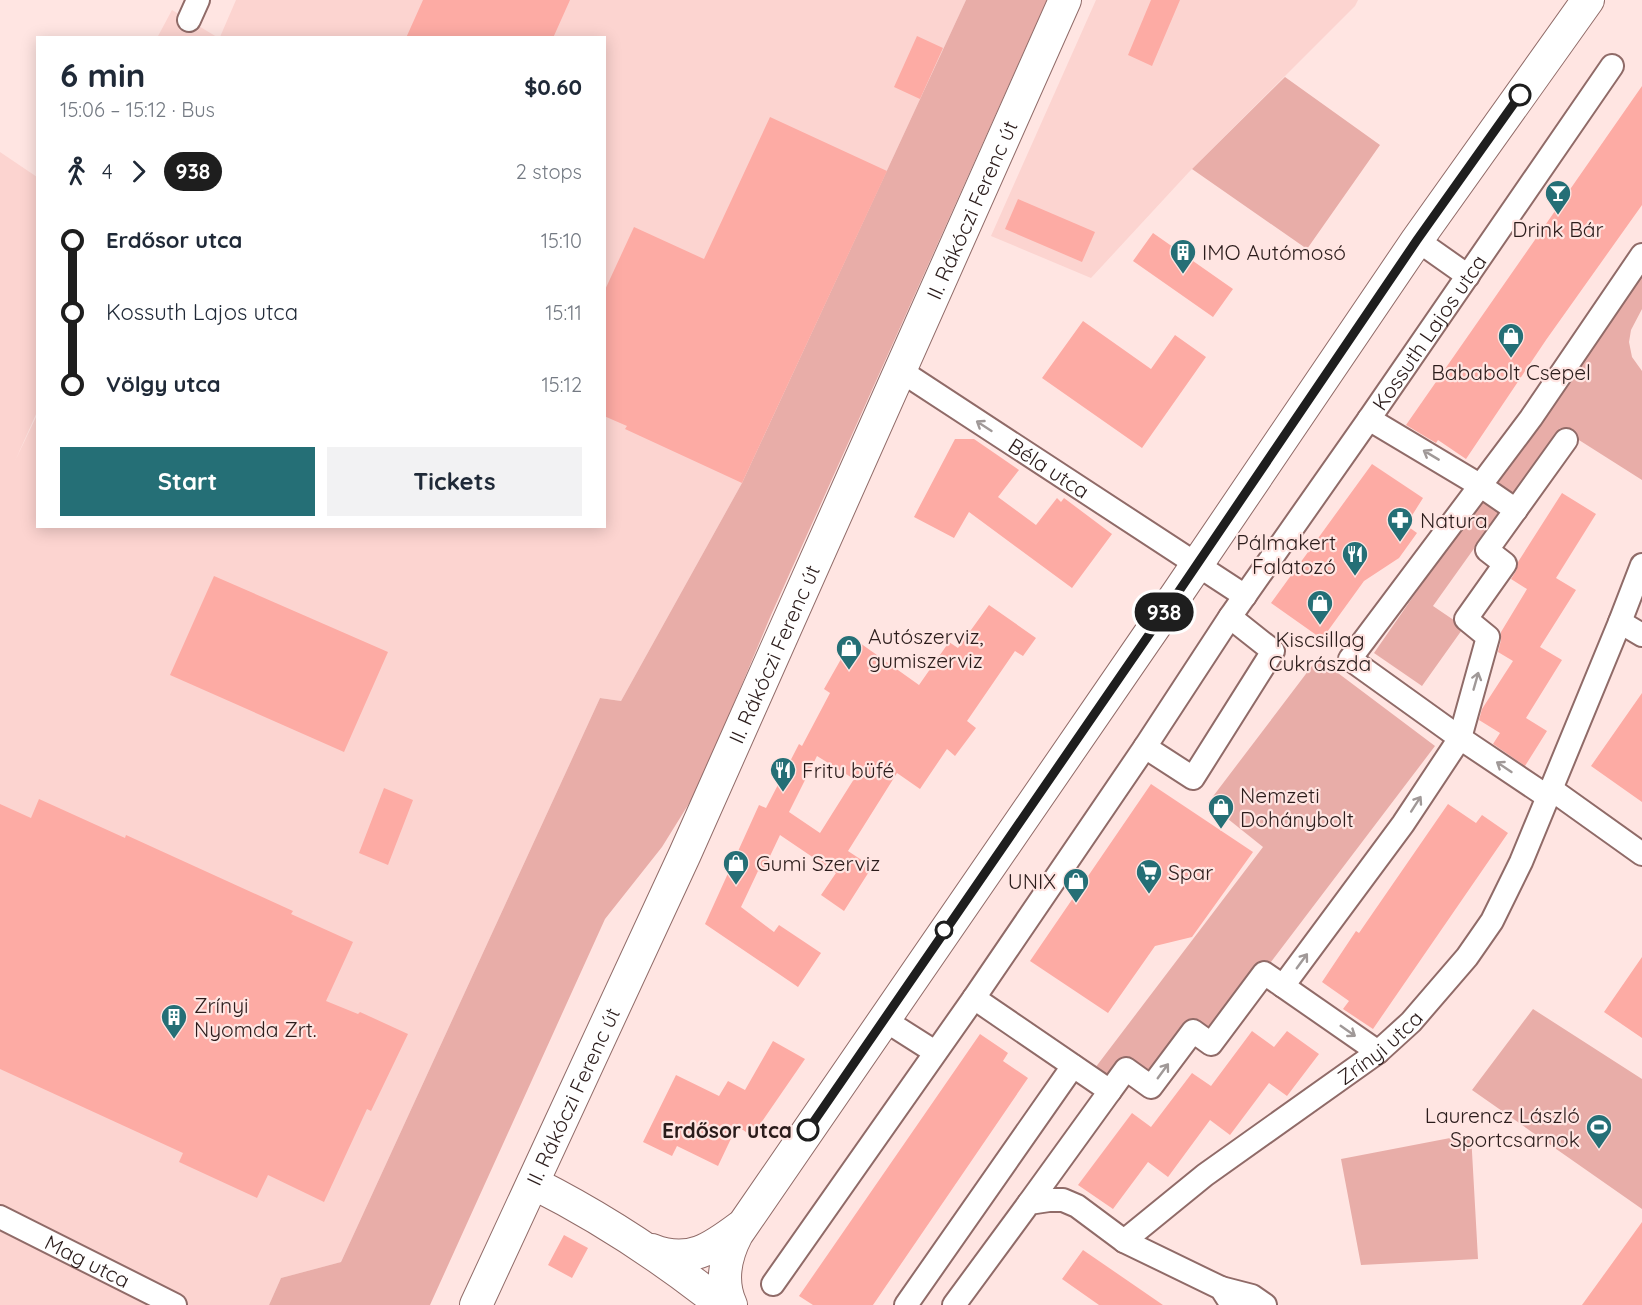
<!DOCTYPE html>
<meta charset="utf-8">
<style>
:root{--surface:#fff;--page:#f2f2f3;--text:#1f2937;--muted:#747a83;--accent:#256f76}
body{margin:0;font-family:Quicksand,sans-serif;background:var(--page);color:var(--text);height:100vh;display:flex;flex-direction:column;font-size:22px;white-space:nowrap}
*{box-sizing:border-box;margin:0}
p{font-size:20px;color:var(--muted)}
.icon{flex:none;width:33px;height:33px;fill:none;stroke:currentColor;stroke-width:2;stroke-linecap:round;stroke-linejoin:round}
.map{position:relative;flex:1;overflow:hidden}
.sheet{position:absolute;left:36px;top:36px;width:570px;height:492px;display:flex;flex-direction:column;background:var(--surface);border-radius:0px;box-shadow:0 3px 15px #0003}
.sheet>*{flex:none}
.badge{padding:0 12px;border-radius:20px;font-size:21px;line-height:39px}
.map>.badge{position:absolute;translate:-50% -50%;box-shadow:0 0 0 3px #fff}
.legs{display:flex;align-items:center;gap:9px;height:66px;padding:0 24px;font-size:20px}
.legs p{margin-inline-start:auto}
.overview{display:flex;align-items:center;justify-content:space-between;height:102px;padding:0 24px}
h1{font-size:33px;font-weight:700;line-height:45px}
.primary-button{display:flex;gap:12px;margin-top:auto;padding:12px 24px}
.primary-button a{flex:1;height:69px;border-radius:0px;background:var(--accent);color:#fff;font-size:24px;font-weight:700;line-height:69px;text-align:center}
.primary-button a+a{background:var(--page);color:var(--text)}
ul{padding:0 24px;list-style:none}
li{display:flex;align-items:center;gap:21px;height:72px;font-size:22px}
li i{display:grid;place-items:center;width:9px;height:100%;margin:0 8px;background:currentColor}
li i::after{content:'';width:15px;height:15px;margin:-8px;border:4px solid;border-radius:50%;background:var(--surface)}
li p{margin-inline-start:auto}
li:first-child i{background:linear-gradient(#0000 50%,currentColor 0)}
li:last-child i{background:linear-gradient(currentColor 50%,#0000 0)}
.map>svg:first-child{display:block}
.built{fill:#fcd4d0}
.green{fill:#e8ada8}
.building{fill:#fdaba4;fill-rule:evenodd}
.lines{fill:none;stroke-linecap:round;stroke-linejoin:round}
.street-casing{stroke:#906b68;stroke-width:26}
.secondary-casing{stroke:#906b68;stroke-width:34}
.street{stroke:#fff;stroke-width:22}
.secondary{stroke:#fff;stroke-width:32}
.oneway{stroke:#a09998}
.line-1-casing{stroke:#fff;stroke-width:14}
.line-1{stroke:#1e1e1e;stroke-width:9}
.stop-1-dot{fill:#fff;stroke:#1e1e1e;stroke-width:3}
.labels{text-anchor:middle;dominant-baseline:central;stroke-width:4.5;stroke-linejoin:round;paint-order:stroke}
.street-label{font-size:21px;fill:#2b1c1b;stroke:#ffe5e2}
.poi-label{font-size:21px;fill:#2b1c1b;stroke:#ffe5e2;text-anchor:start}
.stop-label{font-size:21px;font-weight:bold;fill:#2b1c1b;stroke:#ffe5e2;text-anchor:end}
</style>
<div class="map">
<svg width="1642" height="1305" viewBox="0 0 1642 1305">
<rect width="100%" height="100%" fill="#ffe5e2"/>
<!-- built -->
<path class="built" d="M236 0H966L742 483 621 701 600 698 341 1262 281 1278 269 1305H0V152L37 177V412L15 461 37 415 38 526H604V38L220 37Z
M1096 0H1358L1355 6 1189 172 1091 278 991 236Z
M172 10 217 37 157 38Z"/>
<!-- green -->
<path class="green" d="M966 0H1047L771 615 698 789 662 847 605 919 430 1305H269L281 1278 341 1262 600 698 621 701 742 483Z
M1285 77 1380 145 1307 249 1192 169Z
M1642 267V309L1631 330 1629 342 1632 357 1642 371V480L1560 428 1433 606 1464 627 1422 686 1374 653Z
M1318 658 1435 746 1268 966 1260 961 1206 1032 1150 1079 1109 1084 1092 1072 1263 847 1208 803Z
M1533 1009 1642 1079V1209L1472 1090Z
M1471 1134 1478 1259 1361 1265 1341 1159Z"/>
<!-- building -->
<path class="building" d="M423 0H570L553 38H406Z
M1151 0H1180L1152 66 1128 55Z
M917 36 943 48 920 99 894 87Z
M1642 86V205L1546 340 1466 459 1438 440 1436 443 1406 425Z
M770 117 887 171 742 483 625 429 627 426 604 416V292L634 227 704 259Z
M1018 199 1095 232 1082 262 1005 229Z
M1153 233 1233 289 1213 317 1133 261Z
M1083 321 1151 369 1175 335 1206 357 1142 448 1042 378Z
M955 439H974L1019 470 998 497 1036 525 1057 498 1061 502 1064 498 1112 534 1072 588 969 512 954 538 914 517Z
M1372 464 1423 498 1406 525 1417 533 1399 558 1364 581 1322 639 1271 603Z
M1562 493 1596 514 1556 578 1576 590 1540 647 1562 660 1526 718 1547 731 1525 766 1493 744 1500 733 1479 720 1482 709 1513 661 1498 652 1501 640V632L1527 589 1511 579 1516 571 1518 562Z
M214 576 388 652 344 752 170 675Z
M989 605 1036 638 1023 656 1015 651 967 721 976 728 955 756 947 749 920 789 897 773 848 851 872 867 844 911 821 895 836 873 780 835 762 873 758 871 741 907 774 932 779 925 821 953 798 987 705 924 759 805 766 808 799 744 802 746 830 693 824 689 853 638 919 685 949 642 958 648ZM817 756 854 779 820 833 789 812Z
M1642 693V802L1591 766Z
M1151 784 1253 852 1192 937 1155 946 1108 1013 1030 961Z
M384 788 413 800 388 865 359 853Z
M39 799 125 838 126 835 293 911 291 914 353 942 326 1001 358 1014 360 1012 408 1034 371 1111 367 1109 324 1202 268 1175 257 1198 179 1162 183 1153 0 1069V804L31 818Z
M1448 804 1476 823 1482 815 1508 833 1373 1029 1343 1009 1349 1001 1322 982 1356 931 1359 933Z
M1642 957V1038L1604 1012Z
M1252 1031 1274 1047 1287 1031 1319 1054 1287 1096 1269 1083 1230 1135 1210 1120 1168 1177 1148 1162 1113 1209 1078 1185 1132 1113 1151 1127 1192 1073 1211 1086Z
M980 1034 1008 1053 1003 1061 1028 1078 873 1305H813L799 1296Z
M773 1041 805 1059 752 1136 737 1126 718 1166 677 1146 672 1156 643 1142 676 1075 719 1096 728 1081 745 1090Z
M1642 1222V1305H1582Z
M564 1235 588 1248 572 1278 548 1265Z
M1083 1250 1163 1305H1099L1062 1279Z"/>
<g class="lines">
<!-- street casing -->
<g class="street-casing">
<g id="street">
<path d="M189 20 198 0"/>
<path d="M1417 240 1468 276"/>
<path id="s1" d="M901 371 1245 596"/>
<path d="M1369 419 1481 486 1516 510"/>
<path d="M1620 622 1642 635"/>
<path d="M1145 747 1193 778 1273 651 1230 617"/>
<path d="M1551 789 1642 854"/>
<path d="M1548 797 1460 738 1350 659 1531 418 1642 255"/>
<path d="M1283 986 1378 1052"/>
<path d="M974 998 1110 1091 1029 1203"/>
<path d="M883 1019 935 1052"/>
<path d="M1110 1091 1126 1069 1151 1087 1193 1031 1211 1044 1264 973 1283 986 1403 824 1460 738 1488 637 1466 619 1505 564 1487 550 1566 440"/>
<path id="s2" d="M0 1217 175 1305"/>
<path id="s3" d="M1124 1241 1205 1175 1378 1052 1411 1022 1467 957 1492 921 1521 862 1620 622 1642 565"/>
<path id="s4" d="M773 1284 974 998 1145 747 1230 617 1369 419 1612 66"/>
<path d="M1221 1288 1252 1296 1265 1305"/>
<path d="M906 1305 1073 1066"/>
<path d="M954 1305 1029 1203 1049 1200H1063L1077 1206 1124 1241 1221 1288 1232 1305"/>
</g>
</g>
<!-- secondary casing -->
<g class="secondary-casing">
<g id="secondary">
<path d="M533 1183C601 1217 663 1258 722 1305"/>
<path d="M652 1250C689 1265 712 1248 740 1227"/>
<path id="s5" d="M476 1305 685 854 1065 0"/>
<path d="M731 1305C720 1281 725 1257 737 1234L1177 594 1417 240 1588 0"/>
</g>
</g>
<!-- street -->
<use href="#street" class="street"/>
<!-- secondary -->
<use href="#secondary" class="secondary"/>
</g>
<!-- one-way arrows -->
<defs><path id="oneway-shaft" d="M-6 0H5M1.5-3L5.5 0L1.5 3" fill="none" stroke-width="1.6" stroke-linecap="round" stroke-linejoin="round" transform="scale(1.5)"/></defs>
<g class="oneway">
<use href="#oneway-shaft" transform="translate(984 426) rotate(-147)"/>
<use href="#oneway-shaft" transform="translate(1431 455) rotate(-149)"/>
<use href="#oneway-shaft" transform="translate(1476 681) rotate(-74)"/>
<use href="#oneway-shaft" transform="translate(1504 767) rotate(-146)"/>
<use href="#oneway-shaft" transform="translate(1416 804) rotate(-57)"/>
<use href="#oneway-shaft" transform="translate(1302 961) rotate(-54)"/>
<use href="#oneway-shaft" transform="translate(1348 1031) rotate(35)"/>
<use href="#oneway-shaft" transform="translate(1163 1071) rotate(-54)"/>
</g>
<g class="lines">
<!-- line-1 casing -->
<g class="line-1-casing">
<path id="line-1" d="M808 1130 1177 594 1417 240 1520 95"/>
</g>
<!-- line-1 -->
<use href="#line-1" class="line-1"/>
</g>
<!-- icons -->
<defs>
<g id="bar-pin" transform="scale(1.35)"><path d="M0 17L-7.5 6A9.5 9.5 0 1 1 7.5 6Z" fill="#256f76" stroke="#ffe5e2"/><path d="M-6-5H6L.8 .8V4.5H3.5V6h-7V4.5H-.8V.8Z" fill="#fff"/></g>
<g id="building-pin" transform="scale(1.35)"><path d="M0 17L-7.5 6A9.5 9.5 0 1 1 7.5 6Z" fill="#256f76" stroke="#ffe5e2"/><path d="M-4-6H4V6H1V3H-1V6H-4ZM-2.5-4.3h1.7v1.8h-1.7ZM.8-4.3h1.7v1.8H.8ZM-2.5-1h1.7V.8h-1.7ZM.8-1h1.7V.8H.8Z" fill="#fff"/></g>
<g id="shop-pin" transform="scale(1.35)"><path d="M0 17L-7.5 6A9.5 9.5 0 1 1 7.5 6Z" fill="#256f76" stroke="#ffe5e2"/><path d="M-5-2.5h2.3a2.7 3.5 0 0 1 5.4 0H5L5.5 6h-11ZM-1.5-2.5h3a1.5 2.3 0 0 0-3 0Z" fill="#fff"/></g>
<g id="pharmacy-pin" transform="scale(1.35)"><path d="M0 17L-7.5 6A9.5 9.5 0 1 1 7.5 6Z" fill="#256f76" stroke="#ffe5e2"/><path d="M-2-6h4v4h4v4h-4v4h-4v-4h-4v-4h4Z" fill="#fff"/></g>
<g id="restaurant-pin" transform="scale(1.35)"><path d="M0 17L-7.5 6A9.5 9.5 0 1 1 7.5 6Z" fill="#256f76" stroke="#ffe5e2"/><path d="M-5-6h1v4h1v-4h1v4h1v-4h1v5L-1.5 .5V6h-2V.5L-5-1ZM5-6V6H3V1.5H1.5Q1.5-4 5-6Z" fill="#fff"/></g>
<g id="supermarket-pin" transform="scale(1.35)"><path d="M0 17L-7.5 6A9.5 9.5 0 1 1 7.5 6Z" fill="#256f76" stroke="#ffe5e2"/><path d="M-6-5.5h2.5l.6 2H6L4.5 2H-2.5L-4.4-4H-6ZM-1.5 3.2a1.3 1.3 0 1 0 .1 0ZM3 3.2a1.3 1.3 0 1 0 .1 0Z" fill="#fff"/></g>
<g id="stadium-pin" transform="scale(1.35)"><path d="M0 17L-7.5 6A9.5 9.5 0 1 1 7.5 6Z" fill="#256f76" stroke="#ffe5e2"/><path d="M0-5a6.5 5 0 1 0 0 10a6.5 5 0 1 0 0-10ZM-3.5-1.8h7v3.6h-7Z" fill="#fff"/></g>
</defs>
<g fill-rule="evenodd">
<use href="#bar-pin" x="1558" y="193"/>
<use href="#building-pin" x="1183" y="252"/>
<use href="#shop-pin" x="1511" y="336"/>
<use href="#pharmacy-pin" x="1400" y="520"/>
<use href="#restaurant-pin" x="1355" y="554"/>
<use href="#shop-pin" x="1320" y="603"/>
<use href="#shop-pin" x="849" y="648"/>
<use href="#restaurant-pin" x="783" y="770"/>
<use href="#shop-pin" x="1221" y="807"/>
<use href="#shop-pin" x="736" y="863"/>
<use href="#supermarket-pin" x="1149" y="872"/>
<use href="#shop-pin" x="1076" y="881"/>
<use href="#building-pin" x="174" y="1017"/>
<use href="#stadium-pin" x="1599" y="1127"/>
</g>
<!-- markers -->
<g class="stop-1-dot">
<circle cx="1520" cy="95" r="10"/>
<circle cx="944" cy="930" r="8"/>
<circle cx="808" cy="1130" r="10"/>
</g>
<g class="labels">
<!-- street labels -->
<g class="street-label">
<text stroke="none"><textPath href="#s5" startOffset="1202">II. Rákóczi Ferenc út</textPath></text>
<text stroke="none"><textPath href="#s4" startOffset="1156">Kossuth Lajos utca</textPath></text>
<text stroke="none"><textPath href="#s1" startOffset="177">Béla utca</textPath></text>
<text stroke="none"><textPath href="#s5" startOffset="716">II. Rákóczi Ferenc út</textPath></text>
<text stroke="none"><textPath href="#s3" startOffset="321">Zrínyi utca</textPath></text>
<text stroke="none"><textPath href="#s5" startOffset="230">II. Rákóczi Ferenc út</textPath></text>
<text stroke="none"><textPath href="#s2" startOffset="98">Mag utca</textPath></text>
</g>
<!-- poi labels -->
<g class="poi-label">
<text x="1558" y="229" text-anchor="middle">Drink Bár</text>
<text x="1202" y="252">IMO Autómosó</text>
<text x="1511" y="372" text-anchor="middle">Bababolt Csepel</text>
<text x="1420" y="520">Natura</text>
<text x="1336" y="542" text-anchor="end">Pálmakert<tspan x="1336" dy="24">Falatozó</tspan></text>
<text x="868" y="636">Autószerviz,<tspan x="868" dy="24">gumiszerviz</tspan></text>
<text x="1320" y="639" text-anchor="middle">Kiscsillag<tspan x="1320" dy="24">Cukrászda</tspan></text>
<text x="802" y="770">Fritu büfé</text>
<text x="1240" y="795">Nemzeti<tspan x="1240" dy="24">Dohánybolt</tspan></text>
<text x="756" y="863">Gumi Szerviz</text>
<text x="1168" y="872">Spar</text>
<text x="1056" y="881" text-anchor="end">UNIX</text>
<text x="194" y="1005">Zrínyi<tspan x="194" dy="24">Nyomda Zrt.</tspan></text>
<text x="1580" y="1115" text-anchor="end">Laurencz László<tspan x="1580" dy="24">Sportcsarnok</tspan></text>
</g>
<!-- stop labels -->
<g class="stop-label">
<text x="792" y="1130">Erdősor utca</text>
</g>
</g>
</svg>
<b class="badge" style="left:1164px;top:612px;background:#1e1e1e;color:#fff">938</b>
<section class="sheet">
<div class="overview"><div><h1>6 min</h1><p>15:06 – 15:12 · Bus</p></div><b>$0.60</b></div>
<div class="legs"><svg class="icon" aria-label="walk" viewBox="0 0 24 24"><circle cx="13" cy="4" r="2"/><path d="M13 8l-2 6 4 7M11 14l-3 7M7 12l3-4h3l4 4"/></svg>4<svg class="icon" aria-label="forward" viewBox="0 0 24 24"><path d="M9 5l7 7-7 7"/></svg><b class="badge" style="background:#1e1e1e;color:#fff">938</b><p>2 stops</p></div>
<ul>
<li><i style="color:#1e1e1e"></i><b>Erdősor utca</b><p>15:10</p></li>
<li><i style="color:#1e1e1e"></i><span>Kossuth Lajos utca</span><p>15:11</p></li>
<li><i style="color:#1e1e1e"></i><b>Völgy utca</b><p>15:12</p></li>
</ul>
<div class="primary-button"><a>Start</a><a>Tickets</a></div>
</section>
</div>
